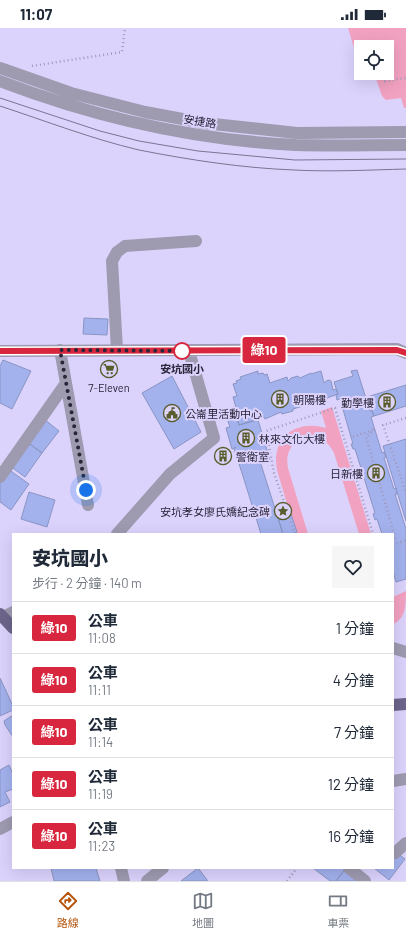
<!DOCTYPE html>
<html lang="zh-TW">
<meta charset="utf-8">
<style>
:root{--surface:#fff;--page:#f6f6f7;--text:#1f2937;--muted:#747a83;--line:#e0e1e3;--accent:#b45309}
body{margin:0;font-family:Barlow,"Noto Sans TC",sans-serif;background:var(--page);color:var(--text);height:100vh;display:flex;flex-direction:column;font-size:15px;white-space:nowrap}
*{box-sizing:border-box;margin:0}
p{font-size:13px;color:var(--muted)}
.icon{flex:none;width:22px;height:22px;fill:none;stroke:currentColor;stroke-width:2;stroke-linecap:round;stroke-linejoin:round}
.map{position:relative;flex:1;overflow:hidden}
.drawer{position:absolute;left:12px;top:505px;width:382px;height:336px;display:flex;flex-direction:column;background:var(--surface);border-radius:0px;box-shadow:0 4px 16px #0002}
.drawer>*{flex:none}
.badge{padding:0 8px;border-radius:3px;font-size:14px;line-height:26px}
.tools{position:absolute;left:354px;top:12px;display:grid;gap:8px}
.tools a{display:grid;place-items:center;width:40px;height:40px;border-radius:0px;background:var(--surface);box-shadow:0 4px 16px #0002;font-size:20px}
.you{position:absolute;width:20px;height:20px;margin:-10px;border:3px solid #fff;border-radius:50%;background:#1a73e8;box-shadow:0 0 0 6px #1a73e833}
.map>.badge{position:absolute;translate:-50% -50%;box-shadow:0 0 0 2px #fff}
.round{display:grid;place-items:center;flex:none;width:42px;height:42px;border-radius:0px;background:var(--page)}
.head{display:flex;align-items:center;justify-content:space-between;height:68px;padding:0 20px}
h1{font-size:19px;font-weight:800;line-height:30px}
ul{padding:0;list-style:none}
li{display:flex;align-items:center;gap:12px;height:52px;padding:0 20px;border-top:1px solid var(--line)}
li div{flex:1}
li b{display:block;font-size:15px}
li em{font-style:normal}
li .badge{min-width:44px;font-weight:700;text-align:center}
.status{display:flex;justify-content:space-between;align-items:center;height:28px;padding:0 20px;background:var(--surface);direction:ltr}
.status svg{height:11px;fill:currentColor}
.dock{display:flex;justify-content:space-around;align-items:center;height:56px;border-top:1px solid var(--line);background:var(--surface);font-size:11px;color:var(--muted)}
.dock a{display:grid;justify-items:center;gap:2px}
.dock .current{color:var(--accent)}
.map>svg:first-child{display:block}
.green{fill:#f2a2c1}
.building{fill:#a3b1ed;stroke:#8a95c4}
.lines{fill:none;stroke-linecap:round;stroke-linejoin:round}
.path{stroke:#a098bb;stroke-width:2.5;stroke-dasharray:1 3;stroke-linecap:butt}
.minor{stroke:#9e9ab0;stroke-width:12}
.major{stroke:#6d658b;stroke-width:12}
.tram{stroke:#7b7492;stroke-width:1}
.line-casing{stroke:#fff;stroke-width:9}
.line{stroke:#d7263d;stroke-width:6}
.walk{stroke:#2a2539;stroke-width:4;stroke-dasharray:0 7.2}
.stop-dot{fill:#fff;stroke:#d7263d;stroke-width:2}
.labels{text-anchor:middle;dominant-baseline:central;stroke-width:4;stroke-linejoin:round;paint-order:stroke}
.street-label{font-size:11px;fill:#2a2539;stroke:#dcd3fd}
.stop-label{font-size:11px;font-weight:bold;fill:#2a2539;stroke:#dcd3fd}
.poi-label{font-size:11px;fill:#2a2539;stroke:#dcd3fd;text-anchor:start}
</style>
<div class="status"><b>11:07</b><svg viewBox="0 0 49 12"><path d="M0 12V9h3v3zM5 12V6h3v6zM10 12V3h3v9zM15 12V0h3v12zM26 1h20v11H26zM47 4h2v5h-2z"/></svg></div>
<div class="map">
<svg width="406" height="853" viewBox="0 0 406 853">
<rect width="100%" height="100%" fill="#dcd3fd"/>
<!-- green -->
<path class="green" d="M348 0H406V80H404L401 70 386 72 382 68 374 45H387V19H361V24L354 20Z
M332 379 371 506H359L334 425C320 396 282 408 288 440L308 506H296L277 442C271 410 295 391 326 400L321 383Z
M406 563C406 576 406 591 393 596V569Z"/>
<!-- building -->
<path class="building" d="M84 290 108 291 107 307 83 306Z
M3 332 31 343 12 381 0 375V338Z
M357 342 370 383H372L374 388 371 389 382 425 384 424 386 429 384 430 394 461 396 460 397 466H395L406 501V551L396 554 393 543V506H382L377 491 375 492 373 486 375 485 355 421H353L351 416H353L340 371 337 372 336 367 338 366 334 354 353 348 351 343Z
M258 343V346L263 345 264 347 267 346 270 355 287 349 288 353 291 350 298 348 300 350 311 345V346L321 343 324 355 326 353 329 352 331 353 333 362 336 361 338 366 327 370V371L323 373 322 372 306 378V377L293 381V383L282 386 281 384 265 391 264 389 239 397 237 391 239 390 233 369 237 368 233 356 237 355 236 353 241 351 240 349Z
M172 348 201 404 174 421 142 365Z
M406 357V378L374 388 367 369Z
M234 379 239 397 258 392 270 432 261 434 259 430 241 435 240 432 238 433 234 421 236 419 232 421 226 400 230 399 224 382Z
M44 391 59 403 42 425 27 414Z
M406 411V493L383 418Z
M27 414 42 425 25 449 10 438Z
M226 423 228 431 220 434 218 426Z
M259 430 278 490 283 506H261L242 445 239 436Z
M8 441 29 456 11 482 0 474V452Z
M29 464 55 472 47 499 21 491Z
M291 486 297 504 291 506H283L278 490Z
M0 650 13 678V682L0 688Z
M13 687V709L5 697 4 693Z
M9 737 13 746V761L5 764 10 774 0 779V742Z
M393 822 405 831 389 852 374 840H393Z
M51 840H96L100 853H54Z
M198 840 208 853H181Z
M313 840H346L336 853H330Z
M346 840 371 853H336Z"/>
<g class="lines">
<!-- path -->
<path class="path" d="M32 38 122 24 125 0
M383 45 385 53 406 50
M406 390 383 397 406 465
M353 409 375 401 366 409 395 509 393 512
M295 506 274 445 266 403 335 380 373 506
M393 517 406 512
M287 853 297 840"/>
<!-- minor -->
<path class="minor" d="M0 40 71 65 145 84 204 95 297 105 406 104
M0 53C94 89 196 112 296 117 333 118 370 117 406 117
M117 322 112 233 117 224 125 218 196 213
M0 323 397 321 406 325
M66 355 88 477
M0 449 66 355 60 322
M117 506 170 446 214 410 189 323
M3 589 13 584
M393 620 406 624
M393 753 406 751
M0 801 13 794
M393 824 395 825 406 815
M121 840 124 853
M349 840 365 853
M147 853 163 840"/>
<!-- major -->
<path class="major" d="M0 586 13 600
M393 677 406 676"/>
<!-- tram -->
<path class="tram" d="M0 70 100 103 139 113 198 123 295 132 406 131
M0 78C46 93 92 111 139 122 190 132 242 140 294 142 331 144 369 142 406 141"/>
</g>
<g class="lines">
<!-- line casing -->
<g class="line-casing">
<path id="line" d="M0 323 397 322 406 325"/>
</g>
<!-- line -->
<use href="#line" class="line"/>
<!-- walk -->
<path class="walk" d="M86 462 60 322 189 323H182"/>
</g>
<!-- icons -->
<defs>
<g id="supermarket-ring" transform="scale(0.9)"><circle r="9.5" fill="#dcd3fd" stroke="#585d2b" stroke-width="1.5"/><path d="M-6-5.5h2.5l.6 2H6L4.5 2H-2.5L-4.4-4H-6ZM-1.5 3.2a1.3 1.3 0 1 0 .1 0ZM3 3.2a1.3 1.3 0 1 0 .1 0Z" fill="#585d2b"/></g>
<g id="building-ring" transform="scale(0.9)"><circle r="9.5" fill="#dcd3fd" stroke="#585d2b" stroke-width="1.5"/><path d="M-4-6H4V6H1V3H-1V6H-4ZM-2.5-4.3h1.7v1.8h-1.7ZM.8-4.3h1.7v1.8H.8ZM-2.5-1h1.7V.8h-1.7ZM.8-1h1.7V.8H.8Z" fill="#585d2b"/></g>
<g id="civic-ring" transform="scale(0.9)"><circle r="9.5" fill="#dcd3fd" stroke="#585d2b" stroke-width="1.5"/><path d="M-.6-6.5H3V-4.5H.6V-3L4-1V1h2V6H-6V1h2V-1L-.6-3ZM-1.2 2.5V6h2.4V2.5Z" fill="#585d2b"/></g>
<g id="sight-ring" transform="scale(0.9)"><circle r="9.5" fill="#dcd3fd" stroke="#585d2b" stroke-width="1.5"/><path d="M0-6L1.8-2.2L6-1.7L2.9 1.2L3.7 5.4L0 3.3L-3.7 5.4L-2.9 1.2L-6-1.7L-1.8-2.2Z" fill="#585d2b"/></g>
</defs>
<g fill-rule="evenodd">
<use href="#supermarket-ring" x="109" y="341"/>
<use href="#building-ring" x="280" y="371"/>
<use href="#building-ring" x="387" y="374"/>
<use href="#civic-ring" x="172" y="385"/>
<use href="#building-ring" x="246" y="410"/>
<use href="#building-ring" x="223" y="428"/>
<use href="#building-ring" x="376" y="445"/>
<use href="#sight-ring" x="283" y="483"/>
</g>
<!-- markers -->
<circle class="stop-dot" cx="182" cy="323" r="8"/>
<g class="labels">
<!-- street labels -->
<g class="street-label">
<text transform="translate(200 93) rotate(9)">安捷路</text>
</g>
<!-- stop labels -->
<g class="stop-label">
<text x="182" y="340">安坑國小</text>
</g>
<!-- poi labels -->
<g class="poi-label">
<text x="109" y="359" text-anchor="middle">7-Eleven</text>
<text x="293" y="371">朝陽樓</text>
<text x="374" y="374" text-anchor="end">勤學樓</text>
<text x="185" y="385">公崙里活動中心</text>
<text x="259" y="410">林來文化大樓</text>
<text x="236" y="428">警衛室</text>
<text x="363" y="445" text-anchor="end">日新樓</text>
<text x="270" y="483" text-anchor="end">安坑孝女廖氏嬌紀念碑</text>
</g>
</g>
</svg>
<div class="tools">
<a><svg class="icon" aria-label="locate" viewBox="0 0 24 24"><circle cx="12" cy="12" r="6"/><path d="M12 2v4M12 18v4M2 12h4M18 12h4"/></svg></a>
</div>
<div class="you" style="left:86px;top:462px"></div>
<b class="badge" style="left:264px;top:322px;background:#d7263d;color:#fff">綠10</b>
<section class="drawer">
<div class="head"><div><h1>安坑國小</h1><p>步行 · 2 分鐘 · 140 m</p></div><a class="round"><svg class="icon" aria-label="heart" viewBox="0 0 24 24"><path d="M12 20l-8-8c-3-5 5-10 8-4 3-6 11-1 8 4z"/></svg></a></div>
<ul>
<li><span class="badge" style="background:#d7263d;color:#fff">綠10</span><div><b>公車</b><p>11:08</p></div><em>1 分鐘</em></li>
<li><span class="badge" style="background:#d7263d;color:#fff">綠10</span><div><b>公車</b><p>11:11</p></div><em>4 分鐘</em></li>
<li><span class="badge" style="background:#d7263d;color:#fff">綠10</span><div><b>公車</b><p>11:14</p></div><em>7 分鐘</em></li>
<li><span class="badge" style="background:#d7263d;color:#fff">綠10</span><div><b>公車</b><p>11:19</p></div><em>12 分鐘</em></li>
<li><span class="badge" style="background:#d7263d;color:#fff">綠10</span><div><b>公車</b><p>11:23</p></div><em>16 分鐘</em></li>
</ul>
</section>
</div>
<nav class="dock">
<a class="current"><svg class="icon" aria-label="directions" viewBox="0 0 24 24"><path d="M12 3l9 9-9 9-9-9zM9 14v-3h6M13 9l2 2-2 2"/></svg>路線</a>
<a><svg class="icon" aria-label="map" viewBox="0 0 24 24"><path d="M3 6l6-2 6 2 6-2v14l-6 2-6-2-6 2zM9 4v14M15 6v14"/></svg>地圖</a>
<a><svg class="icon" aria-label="tickets" viewBox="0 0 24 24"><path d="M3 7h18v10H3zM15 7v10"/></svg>車票</a>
</nav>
